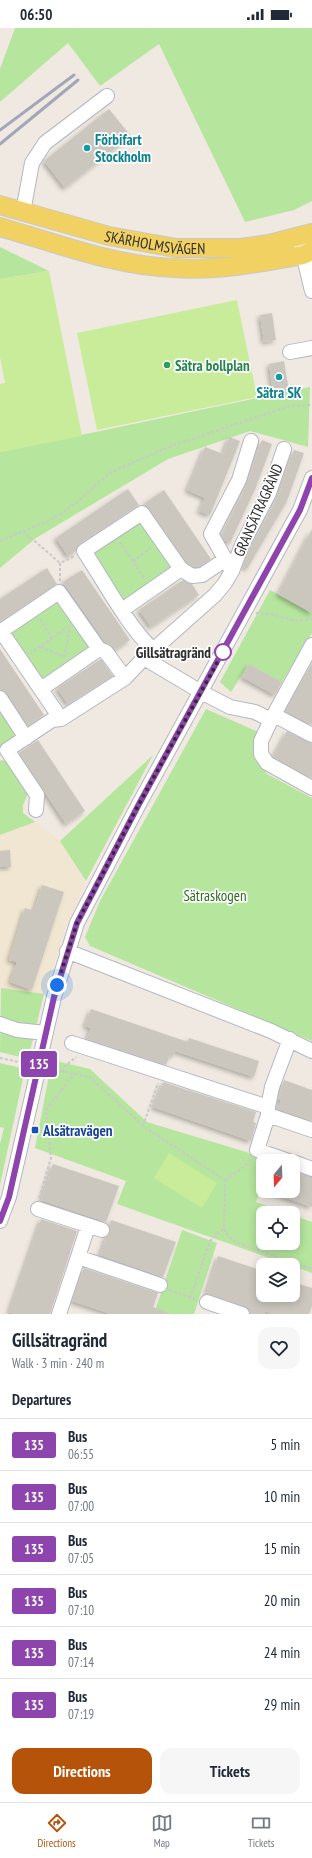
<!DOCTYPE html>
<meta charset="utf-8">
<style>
:root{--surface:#fff;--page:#f6f6f7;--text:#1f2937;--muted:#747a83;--line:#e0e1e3;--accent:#b45309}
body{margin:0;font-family:"PT Sans Narrow",sans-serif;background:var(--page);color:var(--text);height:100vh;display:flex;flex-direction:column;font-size:15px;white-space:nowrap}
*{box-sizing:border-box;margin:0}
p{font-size:13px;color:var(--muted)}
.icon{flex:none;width:22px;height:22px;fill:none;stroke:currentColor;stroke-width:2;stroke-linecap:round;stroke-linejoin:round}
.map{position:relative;height:1286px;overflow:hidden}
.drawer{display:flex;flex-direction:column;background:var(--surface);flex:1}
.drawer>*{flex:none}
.badge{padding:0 8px;border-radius:3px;font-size:14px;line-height:26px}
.needle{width:26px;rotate:199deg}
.buttons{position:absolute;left:256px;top:1126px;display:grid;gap:8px}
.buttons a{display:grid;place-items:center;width:44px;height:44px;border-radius:8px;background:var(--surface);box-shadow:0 2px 10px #0003;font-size:20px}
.you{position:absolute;width:20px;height:20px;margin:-10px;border:3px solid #fff;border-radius:50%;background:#1a73e8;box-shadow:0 0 0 6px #1a73e833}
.map>.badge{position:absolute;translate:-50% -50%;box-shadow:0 0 0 2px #fff}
h2{padding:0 12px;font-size:15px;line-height:36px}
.round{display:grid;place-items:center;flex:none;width:42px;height:42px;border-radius:12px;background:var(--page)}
.headline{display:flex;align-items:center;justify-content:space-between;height:68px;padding:0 12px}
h1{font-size:19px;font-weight:700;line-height:30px}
.primary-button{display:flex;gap:8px;margin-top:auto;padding:8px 12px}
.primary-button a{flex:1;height:46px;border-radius:12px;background:var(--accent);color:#fff;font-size:16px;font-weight:700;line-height:46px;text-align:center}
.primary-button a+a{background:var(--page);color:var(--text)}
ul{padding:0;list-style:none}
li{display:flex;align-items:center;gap:12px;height:52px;padding:0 12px;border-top:1px solid var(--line)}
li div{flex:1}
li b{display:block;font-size:15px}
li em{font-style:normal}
li .badge{min-width:44px;font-weight:700;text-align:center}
.status{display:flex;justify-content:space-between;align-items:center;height:28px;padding:0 20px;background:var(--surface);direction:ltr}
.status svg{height:11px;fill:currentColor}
.menu{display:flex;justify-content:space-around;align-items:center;height:56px;border-top:1px solid var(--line);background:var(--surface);font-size:11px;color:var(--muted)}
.menu a{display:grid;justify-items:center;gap:2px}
.menu .selected{color:var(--accent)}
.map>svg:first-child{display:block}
.education{fill:#f0e6d1}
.green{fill:#b6e59e}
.pitch{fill:#c9ec9a}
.building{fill:#cbc7bf;filter:url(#shadow)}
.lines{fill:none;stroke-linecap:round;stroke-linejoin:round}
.minor-casing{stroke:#b4b7c1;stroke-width:16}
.major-casing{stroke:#c9c9c9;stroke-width:20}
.path{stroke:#c9c9c9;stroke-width:2;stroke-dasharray:3 2;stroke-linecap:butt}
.minor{stroke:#fff;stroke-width:14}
.major{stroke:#f2d163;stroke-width:18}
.rail{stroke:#a3a6b8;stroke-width:3}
.minor-bridge-casing{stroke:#b4b7c1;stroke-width:16;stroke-linecap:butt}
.minor-bridge{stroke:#fff;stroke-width:14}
.line-casing{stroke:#fff;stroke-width:9}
.line{stroke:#8e44ad;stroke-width:6}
.walk{stroke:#2e2e2e;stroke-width:4;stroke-dasharray:0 7.2}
.culture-dot{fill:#0f9aa8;stroke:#fff;stroke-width:1.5}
.leisure-dot{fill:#2e9e5b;stroke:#fff;stroke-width:1.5}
.stop-dot{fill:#fff;stroke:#8e44ad;stroke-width:2}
.transit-dot{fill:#1a4fb4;stroke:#fff;stroke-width:1.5}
.labels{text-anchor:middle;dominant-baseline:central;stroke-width:3.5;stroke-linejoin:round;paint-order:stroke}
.culture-label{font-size:15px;font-weight:bold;fill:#0d838f;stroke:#fff;text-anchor:start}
.street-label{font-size:15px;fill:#2e2e2e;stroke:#fff}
.leisure-label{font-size:15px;font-weight:bold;fill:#27864d;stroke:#fff;text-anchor:start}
.stop-label{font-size:15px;font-weight:bold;fill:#2e2e2e;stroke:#fff;text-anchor:end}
.park-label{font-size:15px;fill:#2c6e1b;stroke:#fff}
.transit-label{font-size:15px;font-weight:bold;fill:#164399;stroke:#fff;text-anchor:start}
</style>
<div class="status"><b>06:50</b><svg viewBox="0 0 49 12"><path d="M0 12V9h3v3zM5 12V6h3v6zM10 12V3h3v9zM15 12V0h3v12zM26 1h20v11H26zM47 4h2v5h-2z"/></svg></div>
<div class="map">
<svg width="312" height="1286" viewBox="0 0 312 1286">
<defs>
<filter id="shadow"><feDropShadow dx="-2.5" dy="2.5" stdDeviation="2" flood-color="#0004"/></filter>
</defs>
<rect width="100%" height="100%" fill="#efe9e1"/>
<!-- education -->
<path class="education" d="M35 794 60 813 86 853 65 902 44 966 0 961V807Z"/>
<!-- green -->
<path class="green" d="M15 0H312V173L294 182 245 194 159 16 100 58 68 15 0 74V41Z
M0 219 49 243 0 251Z
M310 359 308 419 250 403 168 431 36 510 0 540V424Z
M138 492 143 494 172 537 170 542 125 574H121L92 528 94 522Z
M270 562 312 585V605L282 654 249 636 231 664 220 654Z
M53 573H60L90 616 88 622 44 651H40L11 609 10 603Z
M0 680 18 705 16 712 0 722Z
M206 681 258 704 255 729 267 746 312 770V1013L90 918 85 909 100 873Z
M153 727 86 853 60 813Z
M2 732 8 734 29 763 23 777V785L35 794 0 807V733Z
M1 960 44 966 28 1031 0 1024Z
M52 1032 90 1041 147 1094 246 1124 266 1133H263V1156L256 1174 287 1185H263V1215H293V1187L312 1194V1245L293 1238V1237H289L117 1176 126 1153 35 1120Z
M0 1035 25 1041 0 1157V1116L4 1100 0 1099Z
M182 1202 217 1215 194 1286H154Z"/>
<!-- pitch -->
<path class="pitch" d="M49 243 82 408 0 424V356L5 355 0 329V251Z
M237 272 257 369 97 402 77 305Z
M169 1125 217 1155 202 1180 154 1150Z"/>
<!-- building -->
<path class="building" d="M109 81 131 108 65 160 44 133Z
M272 285 276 312 264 314 260 287Z
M284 333 289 363 273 365 269 336Z
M229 409 240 413 210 487 199 483 205 470 187 462 205 419 223 426Z
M262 412 272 416 256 459 230 515 224 512 222 508 247 456Z
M294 422 304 425 287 473 247 541 243 539 250 520 278 469Z
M128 461 139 477 79 516 76 523 68 528 56 510Z
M164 462 211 531 199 539H194L187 535 145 475Z
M312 501V585L278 566Z
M47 540 57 556 0 594V571Z
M82 542 130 612 115 622 105 614 63 554Z
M183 552 192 556 199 567 151 599 139 582Z
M0 621 44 687 28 698 7 665 0 661Z
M101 631 113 648 68 676 57 660Z
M312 635V697L285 683Z
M249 636 282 654 275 667 242 649Z
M287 703 312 715V750L273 729Z
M38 712 85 783 66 796 19 725Z
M10 822 11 839H0V823Z
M42 857 64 864 32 962 10 954 17 934 9 932 25 880 34 883Z
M91 981 188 1014 189 1010 259 1033 254 1049 175 1023 173 1028 170 1027 166 1037 87 1011 91 1000 85 998Z
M284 1052 312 1062V1093L278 1081 281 1072 278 1071Z
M163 1054 256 1084 253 1094 256 1095 251 1113 153 1079Z
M53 1136 119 1158 106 1194 41 1172Z
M299 1145 312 1149V1179L269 1164V1163H293V1154L296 1155Z
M41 1191 77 1203 50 1286H15L9 1284Z
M111 1192 176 1214 163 1249 100 1227 106 1209 110 1204 109 1198Z
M218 1228 263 1243V1267H293V1254L312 1260V1278L309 1286H274L265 1283V1286H250L249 1281 245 1278 206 1266Z
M84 1240 158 1265 153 1279 168 1285 167 1286H111L72 1273Z"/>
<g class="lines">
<!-- minor casing -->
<g class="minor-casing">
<path id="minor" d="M23 184 32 135 45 115 107 68
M299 209 312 263
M290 324 312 320
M181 541 192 548 202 547 226 531
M232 543 211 506 239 452 251 413
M122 582 181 541 142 485 84 523C106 556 125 594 153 622
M1 603 61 691
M0 604 59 564 99 621 41 661
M99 621 106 624 125 650
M144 630 201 664 230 679 255 684 271 692 261 713V726L267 735 312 760
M0 670 26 710
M274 687 312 707
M271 692 312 617
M36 782 37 767 7 722 52 692 61 691 125 650 144 630 215 567 225 555 232 543 242 517 269 465 284 421
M67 923 271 1003 312 1023
M0 996 17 1002 46 1005
M72 1015 268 1079
M40 1030 54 969 77 895 139 776 300 482 312 450
M268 1087 312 1102
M289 1133 257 1122 268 1087V1079L272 1059 290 1011
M293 1134 312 1141
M38 1181 102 1202
M0 1193 9 1169 37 1047
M78 1229 88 1198
M207 1274 242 1286
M59 1286 78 1229 160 1257"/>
</g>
<!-- major casing -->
<g class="major-casing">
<g id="major">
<path id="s1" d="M0 177 109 208 176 220H241L269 216 312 205"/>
<path d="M0 199C56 215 115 238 174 240 218 243 260 235 303 227L312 223"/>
</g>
</g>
<!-- path -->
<path class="path" d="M23 503 60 535
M0 513 46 494 62 485 77 474 109 445 171 418 290 378 312 377
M120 514 145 552
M133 533 151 520
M60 553V535L75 528
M256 585 270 586 296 593 312 591
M40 591 52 610
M41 619 64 629 70 600
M30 626 69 598
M0 1030 28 1036
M50 1041 90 1049 143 1098 225 1152 224 1200 228 1208 235 1214 312 1241
M63 1044 64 1039 76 1029
M143 1098 158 1055
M225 1152 245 1138 250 1131
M39 1170 51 1130 46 1082 74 1046
M169 1262 195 1271
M190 1270 210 1213 224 1200"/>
<!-- minor -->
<use href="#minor" class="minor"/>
<!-- major -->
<use href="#major" class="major"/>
<!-- rail -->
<path class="rail" d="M0 102 74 47
M0 116 78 52"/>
<!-- minor-bridge casing -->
<g class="minor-bridge-casing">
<path id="minor-bridge" d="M37 1047 40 1030"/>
</g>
<!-- minor-bridge -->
<use href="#minor-bridge" class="minor-bridge"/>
</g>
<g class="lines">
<!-- line casing -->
<g class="line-casing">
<path id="line" d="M0 1193 9 1169 54 969 77 895 139 776 300 482 312 450"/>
</g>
<!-- line -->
<use href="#line" class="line"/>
<!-- walk -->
<path class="walk" d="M57 957 77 895 139 776 223 624"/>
</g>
<!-- markers -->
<g class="culture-dot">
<circle cx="87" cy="120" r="4"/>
<circle cx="279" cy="349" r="4"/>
</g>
<circle class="leisure-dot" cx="167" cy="337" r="4"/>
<circle class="stop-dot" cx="223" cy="624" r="8"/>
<rect class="transit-dot" x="31" y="1098" width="8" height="8" rx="2"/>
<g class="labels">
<!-- culture labels -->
<g class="culture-label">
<text x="95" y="111">Förbifart<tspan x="95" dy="17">Stockholm</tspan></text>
<text x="279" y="364" text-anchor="middle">Sätra SK</text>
</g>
<!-- street labels -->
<g class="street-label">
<text stroke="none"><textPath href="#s1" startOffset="160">SKÄRHOLMSVÄGEN</textPath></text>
<text transform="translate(258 482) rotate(-66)">GRANSÄTRAGRÄND</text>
</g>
<!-- leisure labels -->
<g class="leisure-label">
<text x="175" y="337">Sätra bollplan</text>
</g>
<!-- stop labels -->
<g class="stop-label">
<text x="211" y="624">Gillsätragränd</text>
</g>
<!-- park labels -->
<g class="park-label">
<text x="215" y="867">Sätraskogen</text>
</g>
<!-- transit labels -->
<g class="transit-label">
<text x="43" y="1102">Alsätravägen</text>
</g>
</g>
</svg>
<div class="buttons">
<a><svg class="needle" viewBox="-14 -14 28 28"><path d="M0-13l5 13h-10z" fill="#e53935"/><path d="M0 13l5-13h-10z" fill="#747a83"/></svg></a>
<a><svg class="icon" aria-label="locate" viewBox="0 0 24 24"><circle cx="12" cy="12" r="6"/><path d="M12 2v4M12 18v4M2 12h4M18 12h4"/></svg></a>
<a><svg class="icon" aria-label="layers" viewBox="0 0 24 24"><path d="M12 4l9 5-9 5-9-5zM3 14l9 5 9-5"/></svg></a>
</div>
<div class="you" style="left:57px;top:957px"></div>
<b class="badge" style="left:39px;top:1036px;background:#8e44ad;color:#fff">135</b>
</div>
<section class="drawer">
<div class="headline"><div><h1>Gillsätragränd</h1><p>Walk · 3 min · 240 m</p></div><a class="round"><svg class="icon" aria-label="heart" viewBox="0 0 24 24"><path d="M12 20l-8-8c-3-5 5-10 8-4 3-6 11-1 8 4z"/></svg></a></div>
<h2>Departures</h2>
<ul>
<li><span class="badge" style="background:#8e44ad;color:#fff">135</span><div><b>Bus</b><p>06:55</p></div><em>5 min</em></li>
<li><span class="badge" style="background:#8e44ad;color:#fff">135</span><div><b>Bus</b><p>07:00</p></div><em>10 min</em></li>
<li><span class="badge" style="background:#8e44ad;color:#fff">135</span><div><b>Bus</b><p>07:05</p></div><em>15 min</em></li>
<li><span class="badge" style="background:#8e44ad;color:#fff">135</span><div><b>Bus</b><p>07:10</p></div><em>20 min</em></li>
<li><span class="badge" style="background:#8e44ad;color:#fff">135</span><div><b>Bus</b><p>07:14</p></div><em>24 min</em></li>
<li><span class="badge" style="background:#8e44ad;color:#fff">135</span><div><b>Bus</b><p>07:19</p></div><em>29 min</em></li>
</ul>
<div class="primary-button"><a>Directions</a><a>Tickets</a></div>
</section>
<nav class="menu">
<a class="selected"><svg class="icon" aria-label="directions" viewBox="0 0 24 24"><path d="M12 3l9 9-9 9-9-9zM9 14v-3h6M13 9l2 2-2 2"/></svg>Directions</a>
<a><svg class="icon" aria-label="map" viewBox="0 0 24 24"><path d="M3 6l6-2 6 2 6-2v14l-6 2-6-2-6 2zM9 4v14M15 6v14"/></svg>Map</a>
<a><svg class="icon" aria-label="tickets" viewBox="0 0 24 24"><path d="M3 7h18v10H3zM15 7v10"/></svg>Tickets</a>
</nav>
